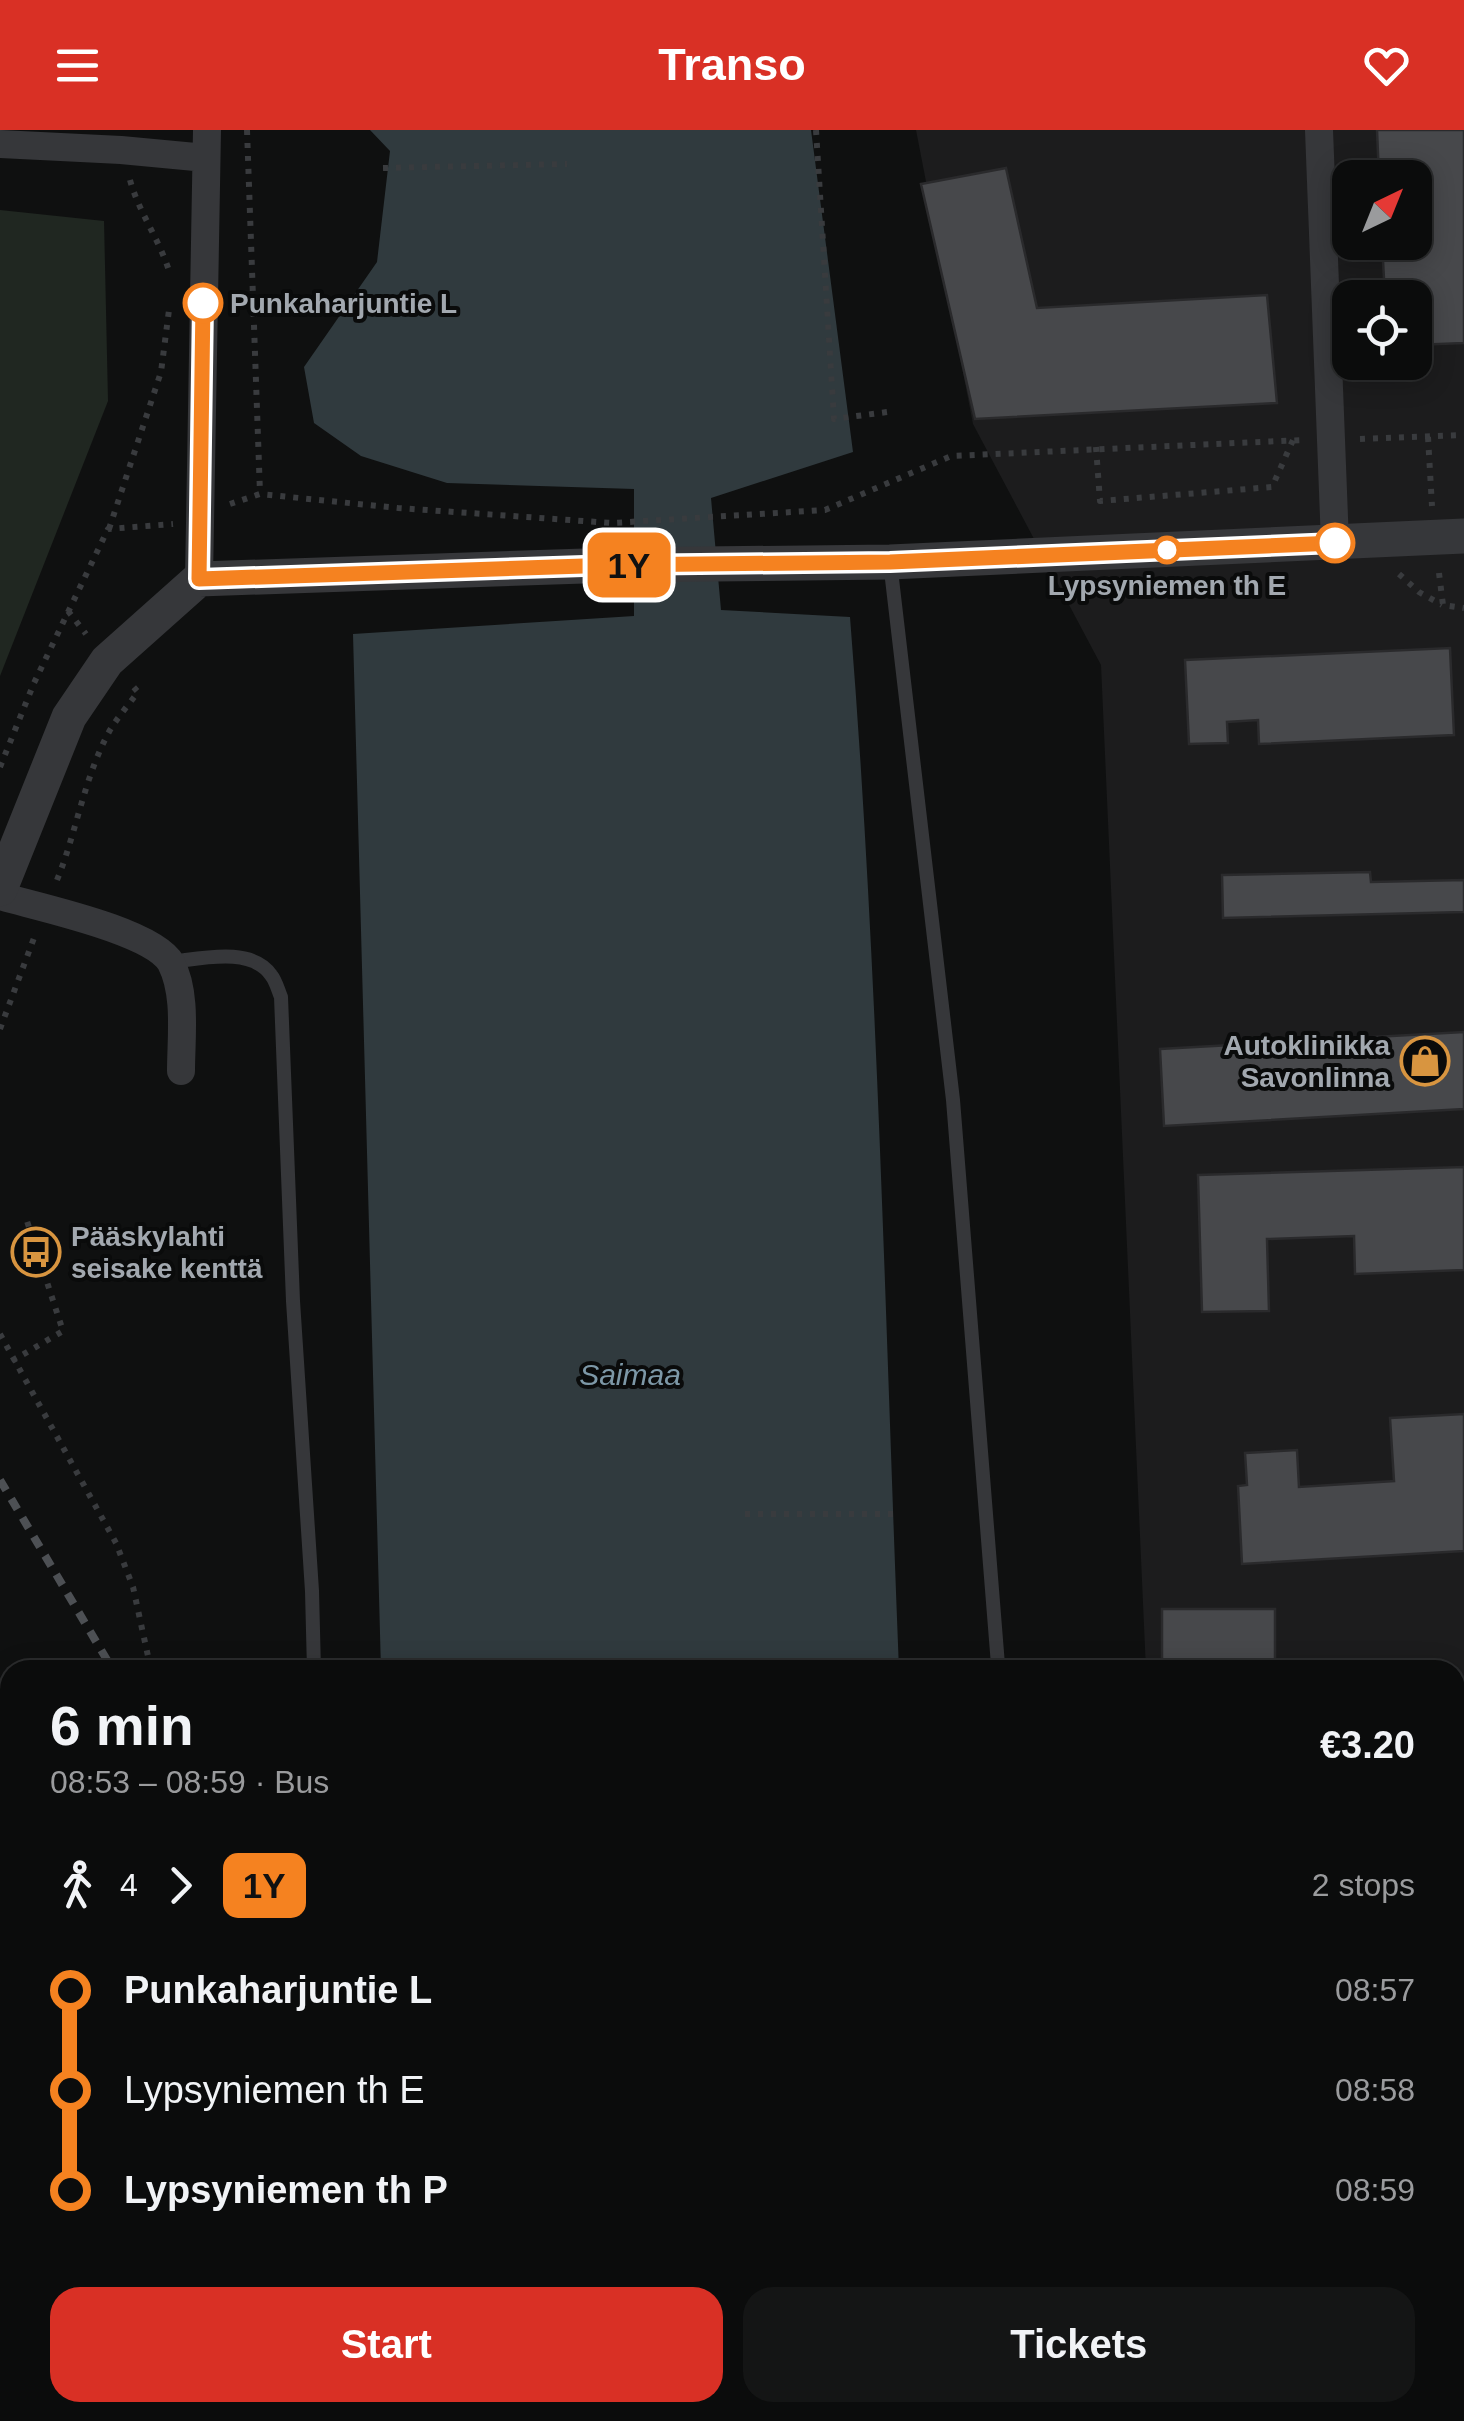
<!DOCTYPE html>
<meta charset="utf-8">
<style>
:root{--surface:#0b0c0c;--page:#141515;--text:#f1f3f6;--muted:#9a9b9d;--line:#2b2c2d;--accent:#d93025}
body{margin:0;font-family:Helvetica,sans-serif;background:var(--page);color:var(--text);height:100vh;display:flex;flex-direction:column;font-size:38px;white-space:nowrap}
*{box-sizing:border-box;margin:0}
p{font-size:32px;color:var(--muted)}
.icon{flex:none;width:55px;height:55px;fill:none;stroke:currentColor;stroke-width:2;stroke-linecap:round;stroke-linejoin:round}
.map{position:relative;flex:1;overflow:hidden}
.details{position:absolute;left:0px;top:1530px;width:1465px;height:762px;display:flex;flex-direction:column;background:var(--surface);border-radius:30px 30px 0 0;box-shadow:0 5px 25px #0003,0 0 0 2px var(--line)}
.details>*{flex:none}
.badge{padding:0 20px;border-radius:15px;font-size:35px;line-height:65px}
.needle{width:65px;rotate:43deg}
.fabs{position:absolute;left:1332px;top:30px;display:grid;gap:20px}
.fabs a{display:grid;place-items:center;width:100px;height:100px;border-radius:20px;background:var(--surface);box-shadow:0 5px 25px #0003,0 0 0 2px var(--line);font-size:50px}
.map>.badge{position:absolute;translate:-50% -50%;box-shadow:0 0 0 5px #fff}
.legs{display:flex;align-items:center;gap:15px;height:110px;padding:0 50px;font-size:32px}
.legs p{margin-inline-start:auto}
.head{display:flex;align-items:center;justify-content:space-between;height:170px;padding:0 50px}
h1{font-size:55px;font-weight:700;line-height:75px}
.cta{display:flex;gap:20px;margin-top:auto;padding:20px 50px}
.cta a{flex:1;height:115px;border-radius:30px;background:var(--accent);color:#fff;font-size:40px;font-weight:700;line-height:115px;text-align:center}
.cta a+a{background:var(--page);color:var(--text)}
ul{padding:0 50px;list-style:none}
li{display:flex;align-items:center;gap:35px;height:100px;font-size:38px}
li i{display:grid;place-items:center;width:15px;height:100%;margin:0 12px;background:currentColor}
li i::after{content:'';width:25px;height:25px;margin:-12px;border:8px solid;border-radius:50%;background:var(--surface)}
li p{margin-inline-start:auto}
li:first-child i{background:linear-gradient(#0000 50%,currentColor 0)}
li:last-child i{background:linear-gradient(currentColor 50%,#0000 0)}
header{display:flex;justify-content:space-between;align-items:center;height:130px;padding:0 50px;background:var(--accent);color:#fff;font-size:45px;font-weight:700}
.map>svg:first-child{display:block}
.built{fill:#1c1c1d;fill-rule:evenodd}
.green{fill:#202721}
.water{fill:#303a3e}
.building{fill:#47484b;stroke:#2a2a2c;stroke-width:2.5}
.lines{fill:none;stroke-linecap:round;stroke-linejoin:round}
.path{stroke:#393b3e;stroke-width:6;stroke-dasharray:5 8;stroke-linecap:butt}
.service{stroke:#36373a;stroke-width:14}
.minor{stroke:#36373a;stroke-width:28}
.tertiary{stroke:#36373a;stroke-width:35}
.rail{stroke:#4d5054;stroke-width:8;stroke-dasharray:12 10;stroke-linecap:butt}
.line-1-casing{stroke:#fff;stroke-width:22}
.line-1{stroke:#f58220;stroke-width:15}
.stop-1-dot{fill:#fff;stroke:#f58220;stroke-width:5}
.labels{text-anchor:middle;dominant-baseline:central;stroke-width:8;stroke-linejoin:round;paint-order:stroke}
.stop-label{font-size:28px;font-weight:bold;fill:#a2a8af;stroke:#0a0b0b;text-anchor:start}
.poi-label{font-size:28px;font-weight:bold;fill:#a2a8af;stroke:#0a0b0b;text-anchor:end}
.water-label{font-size:30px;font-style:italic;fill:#7d98a7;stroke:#0a0b0b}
</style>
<header><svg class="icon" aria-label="menu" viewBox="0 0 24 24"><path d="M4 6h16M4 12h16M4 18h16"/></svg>Transo<svg class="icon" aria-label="heart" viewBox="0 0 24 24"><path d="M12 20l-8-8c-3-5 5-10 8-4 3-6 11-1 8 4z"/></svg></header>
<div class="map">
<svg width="1464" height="2291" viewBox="0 0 1464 2291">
<rect width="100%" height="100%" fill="#0f1010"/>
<!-- built -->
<path class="built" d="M916 0H1464V2291H1211V2282H1455V1540H1146L1101 535 973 294ZM1350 48H1415V112H1350ZM1350 168H1415V232H1350Z
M0 2014 10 2033V2282L140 2283 144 2291H0Z"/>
<!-- green -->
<path class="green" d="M0 80 104 91 108 271 0 546Z"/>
<!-- water -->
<path class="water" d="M370 0H811L853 322 711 368 721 480 850 487C878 837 885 1189 899 1540H381L353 504 634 486V359L447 353 361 326 314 293 304 237 377 132 390 21Z
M1022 2283 1023 2291H662L657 2283Z"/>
<!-- building -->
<path class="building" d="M1377 0H1464V213L1415 215V168H1385L1382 112H1415V48H1379Z
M1006 38 1037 178 1267 165 1277 273 975 289 921 54Z
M1450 518 1454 605 1259 614 1258 590 1227 592 1228 613 1189 614 1185 530Z
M1370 742 1371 752 1464 750V782L1223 788 1222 745Z
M1464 902V979L1164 996 1160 919Z
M1464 1037V1140L1355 1144 1354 1106 1267 1109 1269 1181 1202 1182 1198 1045Z
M1464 1284V1421L1242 1434 1238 1356 1247 1355 1245 1323 1297 1320 1299 1357 1394 1351 1390 1288Z
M1162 1479H1275V1540H1162Z
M1455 1779H1464V1882H1455Z
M1455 1980H1464V2242L1455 2243Z
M10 2151V2250L0 2226V2155Z
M23 2282H79L59 2291H27Z
M1299 2282H1370L1371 2291H1299Z"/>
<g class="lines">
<!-- path -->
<path class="path" d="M247 0 260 363
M816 0 834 289 887 282
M383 38 567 34
M130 50C139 83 160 110 170 144
M1428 307 1432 376
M1360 309 1464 305
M1096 317 1100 371 1272 357 1293 310
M230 374 260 364 398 378 612 393 825 380 951 326 1303 310
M109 399 161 242 169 180
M1439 443 1443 475 1464 478
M1399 444 1419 462 1442 475
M68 481 86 504
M0 637 34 553 108 399 173 394
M57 750C77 701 84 647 110 600 118 587 129 574 138 562L131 554
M0 899 34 808
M0 1204 116 1413 133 1457 151 1540
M12 1231 63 1201 25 1085
M745 1384H899
M0 1886 10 1902
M1455 1916 1464 1915
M183 2282 187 2291"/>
<!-- service -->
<path class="service" d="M890 432 953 970 998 1535
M170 832C200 829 251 816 271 845 276 851 278 860 281 867L293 1171 312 1461 314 1540"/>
<!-- minor -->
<path class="minor" d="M1319 0 1335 413
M0 14 121 20 206 28
M199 449 207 0
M0 766C38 777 153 801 171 833 187 864 181 908 181 941"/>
<!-- tertiary -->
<path class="tertiary" d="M0 759 69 587 107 531 199 449 615 435 890 432 1464 406
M0 1822 10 1839
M232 2282 236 2291"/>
<!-- rail -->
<path class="rail" d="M0 1350 113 1540
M548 2282 553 2291"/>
</g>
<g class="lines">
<!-- line-1 casing -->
<g class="line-1-casing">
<path id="line-1" d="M203 173 199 449 614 435 890 432 1335 413"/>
</g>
<!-- line-1 -->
<use href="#line-1" class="line-1"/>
</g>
<!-- icons -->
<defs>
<g id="shop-ring" transform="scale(2.5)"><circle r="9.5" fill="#0a0b0b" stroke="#d89540" stroke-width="1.5"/><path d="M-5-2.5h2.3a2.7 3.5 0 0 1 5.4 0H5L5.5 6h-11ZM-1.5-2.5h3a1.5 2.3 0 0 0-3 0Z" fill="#d89540"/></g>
<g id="bus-ring" transform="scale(2.5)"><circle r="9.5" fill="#0a0b0b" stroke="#d89540" stroke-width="1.5"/><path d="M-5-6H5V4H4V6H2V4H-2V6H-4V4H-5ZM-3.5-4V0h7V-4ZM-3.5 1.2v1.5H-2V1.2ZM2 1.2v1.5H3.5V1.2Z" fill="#d89540"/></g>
</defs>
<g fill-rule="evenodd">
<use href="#shop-ring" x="1425" y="931"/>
<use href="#bus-ring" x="36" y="1122"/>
</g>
<!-- markers -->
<g class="stop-1-dot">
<circle cx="203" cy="173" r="18"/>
<circle cx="1335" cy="413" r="18"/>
<circle cx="1167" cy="420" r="12"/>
</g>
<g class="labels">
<!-- stop labels -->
<g class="stop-label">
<text x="230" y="173">Punkaharjuntie L</text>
<text x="1167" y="455" text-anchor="middle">Lypsyniemen th E</text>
</g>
<!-- poi labels -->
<g class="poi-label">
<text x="1390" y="915">Autoklinikka<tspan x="1390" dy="32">Savonlinna</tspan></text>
<text x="71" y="1106" text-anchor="start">Pääskylahti<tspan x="71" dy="32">seisake kenttä</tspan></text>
</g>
<!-- water labels -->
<g class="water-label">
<text x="630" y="1244">Saimaa</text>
</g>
</g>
</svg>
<div class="fabs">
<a><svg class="needle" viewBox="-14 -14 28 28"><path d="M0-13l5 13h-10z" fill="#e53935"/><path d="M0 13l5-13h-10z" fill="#9a9b9d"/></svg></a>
<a><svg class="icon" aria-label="locate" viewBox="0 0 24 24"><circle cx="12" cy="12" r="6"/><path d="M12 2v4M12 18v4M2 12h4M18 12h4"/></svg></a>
</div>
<b class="badge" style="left:629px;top:435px;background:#f58220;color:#111">1Y</b>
<section class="details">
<div class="head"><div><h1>6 min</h1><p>08:53 – 08:59 · Bus</p></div><b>€3.20</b></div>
<div class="legs"><svg class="icon" aria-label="walk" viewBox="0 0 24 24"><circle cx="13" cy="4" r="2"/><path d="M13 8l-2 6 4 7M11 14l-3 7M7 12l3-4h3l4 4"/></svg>4<svg class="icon" aria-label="forward" viewBox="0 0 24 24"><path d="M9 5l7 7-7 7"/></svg><b class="badge" style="background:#f58220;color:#111">1Y</b><p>2 stops</p></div>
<ul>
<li><i style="color:#f58220"></i><b>Punkaharjuntie L</b><p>08:57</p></li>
<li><i style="color:#f58220"></i><span>Lypsyniemen th E</span><p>08:58</p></li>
<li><i style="color:#f58220"></i><b>Lypsyniemen th P</b><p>08:59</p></li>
</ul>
<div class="cta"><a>Start</a><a>Tickets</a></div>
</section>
</div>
